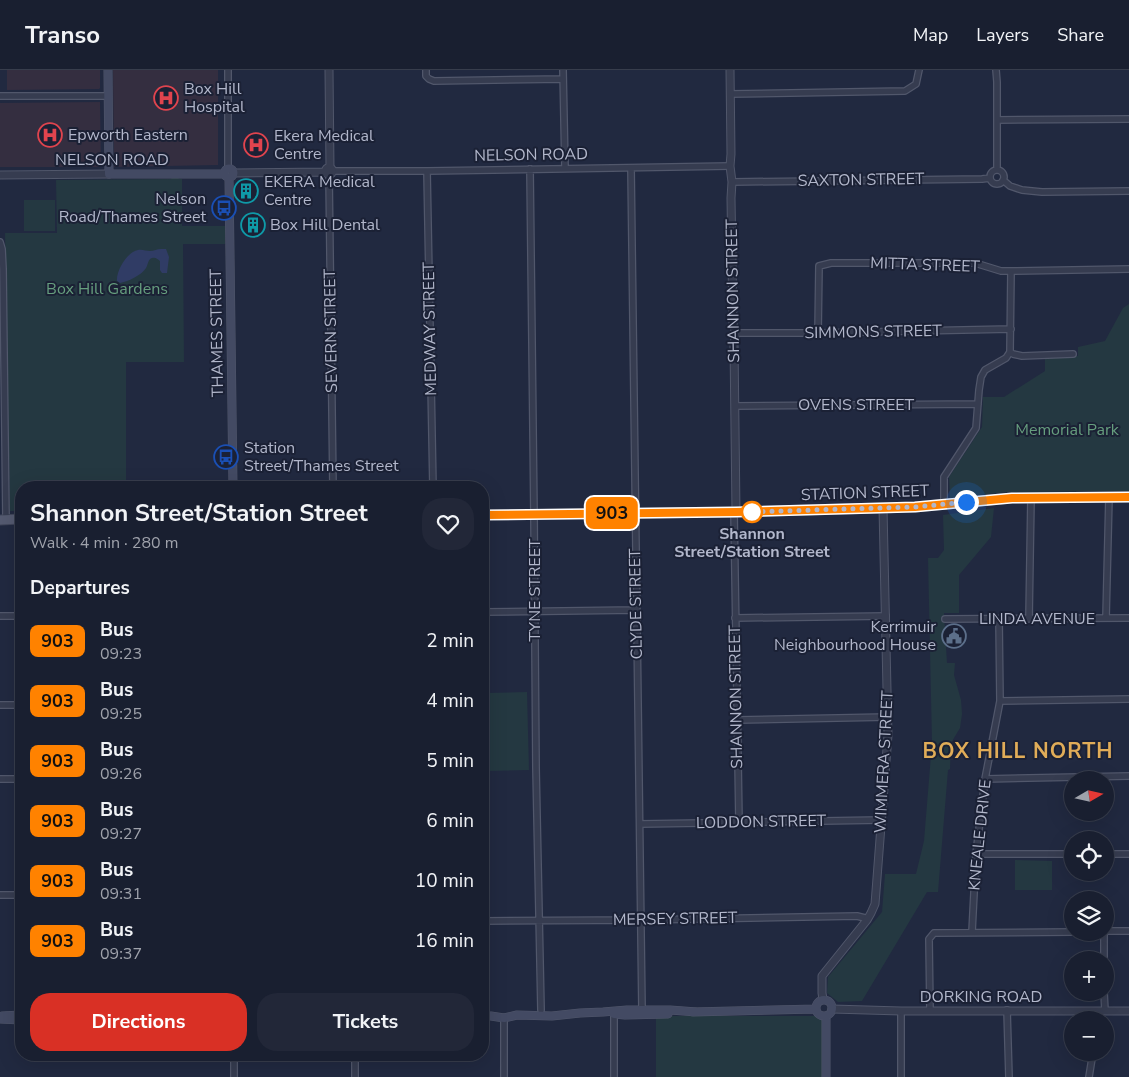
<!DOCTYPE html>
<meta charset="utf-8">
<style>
:root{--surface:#191f30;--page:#222738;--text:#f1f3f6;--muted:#9fa2ab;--line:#373d4c;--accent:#d93025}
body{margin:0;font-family:"Nunito Sans",sans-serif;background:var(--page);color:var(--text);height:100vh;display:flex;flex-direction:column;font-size:19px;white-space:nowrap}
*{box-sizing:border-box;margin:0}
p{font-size:16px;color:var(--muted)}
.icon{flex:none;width:28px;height:28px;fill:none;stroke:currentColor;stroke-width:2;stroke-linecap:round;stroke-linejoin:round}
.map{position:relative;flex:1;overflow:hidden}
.details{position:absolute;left:15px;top:411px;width:474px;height:580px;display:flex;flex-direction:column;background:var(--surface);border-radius:20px;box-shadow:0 5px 20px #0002,0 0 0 1px var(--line)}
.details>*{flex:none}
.badge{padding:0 10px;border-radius:8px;font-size:18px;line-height:32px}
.needle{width:32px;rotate:81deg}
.tools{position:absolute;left:1064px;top:701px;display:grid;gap:10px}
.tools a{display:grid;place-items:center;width:50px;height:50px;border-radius:50%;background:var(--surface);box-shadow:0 5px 20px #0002,0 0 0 1px var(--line);font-size:25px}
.you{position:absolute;width:25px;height:25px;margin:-12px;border:4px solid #fff;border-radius:50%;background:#1a73e8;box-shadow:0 0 0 8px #1a73e833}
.map>.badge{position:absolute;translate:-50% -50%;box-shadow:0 0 0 2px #fff}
h2{padding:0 15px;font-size:19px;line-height:45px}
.round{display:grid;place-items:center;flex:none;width:52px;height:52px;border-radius:20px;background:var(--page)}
.head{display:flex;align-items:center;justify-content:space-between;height:85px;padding:0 15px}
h1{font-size:24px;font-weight:700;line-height:38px}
.button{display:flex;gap:10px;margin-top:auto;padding:10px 15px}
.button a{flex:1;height:58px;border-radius:20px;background:var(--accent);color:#fff;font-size:20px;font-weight:700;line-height:58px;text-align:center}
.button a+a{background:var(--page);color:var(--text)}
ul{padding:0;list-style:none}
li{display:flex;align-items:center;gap:15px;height:60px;padding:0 15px}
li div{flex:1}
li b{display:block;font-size:19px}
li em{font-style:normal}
li .badge{min-width:55px;font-weight:700;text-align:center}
header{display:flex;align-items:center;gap:30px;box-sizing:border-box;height:70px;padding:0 25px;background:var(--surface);border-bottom:1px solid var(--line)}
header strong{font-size:24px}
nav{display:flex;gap:28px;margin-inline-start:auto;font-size:18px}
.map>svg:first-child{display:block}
.medical{fill:#342e40}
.green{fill:#243841}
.water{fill:#303c65}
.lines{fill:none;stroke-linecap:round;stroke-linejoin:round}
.minor-casing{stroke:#51576b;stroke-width:8}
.tertiary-casing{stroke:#51576b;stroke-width:9}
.secondary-casing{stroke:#51576b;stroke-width:9}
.primary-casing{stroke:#3f4559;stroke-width:11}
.minor{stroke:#363c50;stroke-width:5.5}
.tertiary{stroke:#363c50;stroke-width:7}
.secondary{stroke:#434a63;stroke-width:8}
.primary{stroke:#545a70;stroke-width:9}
.line-casing{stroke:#fff;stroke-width:11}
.line{stroke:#ff8200;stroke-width:8}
.walk{stroke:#b2b7cb;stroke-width:5;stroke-dasharray:0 9}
.stop-dot{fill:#fff;stroke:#ff8200;stroke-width:2.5}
.labels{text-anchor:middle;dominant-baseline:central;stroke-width:4;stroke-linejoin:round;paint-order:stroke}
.poi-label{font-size:16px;fill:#b2b7cb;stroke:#1b2135;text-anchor:start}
.street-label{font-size:16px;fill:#b2b7cb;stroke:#1b2135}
.park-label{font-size:16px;fill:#669e7e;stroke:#1b2135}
.stop-label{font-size:16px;font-weight:bold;fill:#b2b7cb;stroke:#1b2135}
.district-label{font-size:21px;font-weight:bold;letter-spacing:1px;fill:#e0ac58;stroke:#1b2135}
</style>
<header>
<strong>Transo</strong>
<nav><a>Map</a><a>Layers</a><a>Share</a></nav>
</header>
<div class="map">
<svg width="1129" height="1007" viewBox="0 0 1129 1007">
<rect width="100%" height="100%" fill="#212940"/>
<!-- medical -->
<path class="medical" d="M7 0H100V18L99 19 7 20Z
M113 0H218V95L114 97Z
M100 32 101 97H0V33Z"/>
<!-- green -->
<path class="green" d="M173 106H177L179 109H182V156H225V174H183L184 292H126V417L21 418V441H10L5 163H57L56 110 171 109Z
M24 130H55V161H24Z
M1129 234V421L1009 422 950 428 949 407 982 357 983 327H1004L1045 301V287L1078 286V277L1105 271 1123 238Z
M994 438 991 467 959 505V543H944L947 593H955L954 605 961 630 962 644 960 658 951 673 950 699 948 700 938 822H927L862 931 838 932 827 923 828 907 882 842 885 804H916L924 771 932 673 928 488H938L944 480 943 445Z
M527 622 529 700 486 701V712H483V680L485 678V623Z
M1015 790 1052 791V820H1015Z
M656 946H822V1007H656Z"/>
<!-- water -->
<path class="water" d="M161 179H166L169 187 167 203H162L160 200V191C157 189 156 187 152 188 148 189 148 195 146 198 142 205 127 212 120 213L117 211C116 201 127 182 138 180 142 179 146 181 150 181 154 181 157 179 161 179Z"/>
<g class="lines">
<!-- minor casing -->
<g class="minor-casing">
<path id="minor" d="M228 0V98
M426 0V6L429 9 434 11 563 9
M563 0 565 98
M996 0 997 12V100
M730 24 905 21 916 14 919 0
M0 26H108
M997 50 1129 49
M631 98 642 940
M530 99 534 445 536 698 541 940
M990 107a7 7 0 1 1 14 0a7 7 0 1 1-14 0Z
M333 101H427L730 96
M427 101 433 418
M329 105 333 418
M1003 110 1010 116 1022 120 1042 122 1129 121
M732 112 982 109 990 108
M0 172 2 179 3 199 6 450
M736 263H818L1011 259
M818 263 819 196 831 193H975L1001 201H1011L1129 199
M1010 282 1013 284 1022 286 1073 284
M735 336 978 334
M944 434V407L976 358 979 320 981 307 985 300 1006 288 1010 282 1011 201
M734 442 739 752
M482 542 636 540
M0 546H21
M735 548 886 546
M1106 548 1109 427
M945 549 1129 548
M1029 549 1031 428
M1000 631 1129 629
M0 635H21
M737 650 888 647
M0 709H21
M985 709 1129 706
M640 754 882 750
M976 784H1072
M1105 784H1129
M0 825H21
M482 851 641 850 857 846 865 848 867 850
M1105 861H1129
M972 862 976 784 985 709 1000 631 999 549
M1104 862V890
M1104 922 1105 941
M1007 940 1009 1007
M901 941V1007
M930 941 929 869 934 863 1072 862
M1091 941V950
M504 948V1007
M234 985V1007
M355 1007V985
M614 1007V944
M1089 1007 1093 982"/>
</g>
<!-- tertiary casing -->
<g class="tertiary-casing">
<path id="tertiary" d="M329 0 330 98
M730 0 731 84 730 96 732 112 731 128 733 254 736 263 734 274 736 442
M325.5 101a3.5 3.5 0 1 1 7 0a3.5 3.5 0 1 1-7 0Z
M233 103 326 102
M0 105 109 104
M823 929 822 923V906L867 850 871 843 875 834 888 665 883 438
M832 939 901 941H1129"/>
</g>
<!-- secondary casing -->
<g class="secondary-casing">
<path id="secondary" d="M108 0 109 104H224
M224.5 103a4.5 4.5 0 1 1 9 0a4.5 4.5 0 1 1-9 0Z
M229 108 233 418
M816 938a8 8 0 1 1 16 0a8 8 0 1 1-16 0Z
M692 942 816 939
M614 944 625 945 668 944
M2 946 21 945
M482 946H491L504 948 517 945 552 946 580 943 603 942 627 940H670L697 942
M0 949 21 950
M826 1007V946"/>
</g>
<!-- primary casing -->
<g class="primary-casing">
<path id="primary" d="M482 445 734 442 915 437 1012 428 1129 427
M0 450 21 449"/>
</g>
<!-- minor -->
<use href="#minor" class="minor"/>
<!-- tertiary -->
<use href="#tertiary" class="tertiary"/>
<!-- secondary -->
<use href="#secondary" class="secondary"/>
<!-- primary -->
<use href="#primary" class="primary"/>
</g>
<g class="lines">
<!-- line casing -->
<g class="line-casing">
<path id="line" d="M482 445 736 442 915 437 1012 428 1129 427"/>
</g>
<!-- line -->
<use href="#line" class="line"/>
<!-- walk -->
<path class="walk" d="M752 442H744L915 437 966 432"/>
</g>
<!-- icons -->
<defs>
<g id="hospital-ring" transform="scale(1.25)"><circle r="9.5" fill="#1b2135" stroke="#e0444e" stroke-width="1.5"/><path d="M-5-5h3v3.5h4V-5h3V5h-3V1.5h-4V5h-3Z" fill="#e0444e"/></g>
<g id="building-ring" transform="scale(1.25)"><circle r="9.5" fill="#1b2135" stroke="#0f9aa8" stroke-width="1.5"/><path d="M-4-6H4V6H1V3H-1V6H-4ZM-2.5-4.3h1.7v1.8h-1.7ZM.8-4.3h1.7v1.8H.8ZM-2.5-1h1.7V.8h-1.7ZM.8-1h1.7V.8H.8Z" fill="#0f9aa8"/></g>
<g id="bus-ring" transform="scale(1.25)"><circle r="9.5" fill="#1b2135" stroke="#1a4fb4" stroke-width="1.5"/><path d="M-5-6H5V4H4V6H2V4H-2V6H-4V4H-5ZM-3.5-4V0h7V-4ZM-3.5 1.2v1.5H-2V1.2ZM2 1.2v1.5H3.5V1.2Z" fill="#1a4fb4"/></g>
<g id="civic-ring" transform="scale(1.25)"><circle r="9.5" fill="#1b2135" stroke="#5c6f8a" stroke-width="1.5"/><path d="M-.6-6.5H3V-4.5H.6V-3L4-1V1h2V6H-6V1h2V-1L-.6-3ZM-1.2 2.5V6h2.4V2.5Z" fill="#5c6f8a"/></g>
</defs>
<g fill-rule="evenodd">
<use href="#hospital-ring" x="166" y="28"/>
<use href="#hospital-ring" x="50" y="65"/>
<use href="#hospital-ring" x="256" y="75"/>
<use href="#building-ring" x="246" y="121"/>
<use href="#bus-ring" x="224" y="138"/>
<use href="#building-ring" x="253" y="155"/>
<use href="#bus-ring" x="226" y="387"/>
<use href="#civic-ring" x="954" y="566"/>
</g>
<!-- markers -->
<circle class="stop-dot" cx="752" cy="442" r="10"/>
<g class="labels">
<!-- poi labels -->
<g class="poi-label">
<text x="184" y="19">Box Hill<tspan x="184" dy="18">Hospital</tspan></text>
<text x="68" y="65">Epworth Eastern</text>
<text x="274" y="66">Ekera Medical<tspan x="274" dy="18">Centre</tspan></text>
<text x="264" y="112">EKERA Medical<tspan x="264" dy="18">Centre</tspan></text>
<text x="206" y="129" text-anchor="end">Nelson<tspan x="206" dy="18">Road/Thames Street</tspan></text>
<text x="270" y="155">Box Hill Dental</text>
<text x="244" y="378">Station<tspan x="244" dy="18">Street/Thames Street</tspan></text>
<text x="936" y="557" text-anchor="end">Kerrimuir<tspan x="936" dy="18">Neighbourhood House</tspan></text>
</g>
<!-- street labels -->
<g class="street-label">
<text transform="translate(531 85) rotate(-1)">NELSON ROAD</text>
<text x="112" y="90">NELSON ROAD</text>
<text transform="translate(861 110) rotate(-1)">SAXTON STREET</text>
<text transform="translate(925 195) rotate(2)">MITTA STREET</text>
<text transform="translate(733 221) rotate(-91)">SHANNON STREET</text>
<text transform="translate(430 259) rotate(-91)">MEDWAY STREET</text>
<text transform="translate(331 261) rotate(-91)">SEVERN STREET</text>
<text transform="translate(873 262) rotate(-1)">SIMMONS STREET</text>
<text transform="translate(217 263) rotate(-91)">THAMES STREET</text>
<text x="856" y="335">OVENS STREET</text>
<text transform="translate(865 423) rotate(-2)">STATION STREET</text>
<text transform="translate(535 520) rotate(-90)">TYNE STREET</text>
<text transform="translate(636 534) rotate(-91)">CLYDE STREET</text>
<text x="1037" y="549">LINDA AVENUE</text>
<text transform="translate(736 627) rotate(-91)">SHANNON STREET</text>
<text transform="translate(884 692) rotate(-87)">WIMMERA STREET</text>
<text transform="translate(761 752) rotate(-1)">LODDON STREET</text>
<text transform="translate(980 765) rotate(-84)">KNEALE DRIVE</text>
<text transform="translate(675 849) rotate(-1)">MERSEY STREET</text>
<text x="981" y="927">DORKING ROAD</text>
</g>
<!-- park labels -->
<g class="park-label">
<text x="107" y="219">Box Hill Gardens</text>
<text x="1067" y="360">Memorial Park</text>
</g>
<!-- stop labels -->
<g class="stop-label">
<text x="752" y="464">Shannon<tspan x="752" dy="18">Street/Station Street</tspan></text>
</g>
<!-- district labels -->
<g class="district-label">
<text x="1018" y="681">BOX HILL NORTH</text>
</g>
</g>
</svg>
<div class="tools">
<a><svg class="needle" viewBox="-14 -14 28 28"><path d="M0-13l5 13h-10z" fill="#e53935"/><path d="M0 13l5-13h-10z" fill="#9fa2ab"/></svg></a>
<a><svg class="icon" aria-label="locate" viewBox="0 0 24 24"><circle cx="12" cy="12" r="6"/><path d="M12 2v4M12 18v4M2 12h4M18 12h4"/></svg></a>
<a><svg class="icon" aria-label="layers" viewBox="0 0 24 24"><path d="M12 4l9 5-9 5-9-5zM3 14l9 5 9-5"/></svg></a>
<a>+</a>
<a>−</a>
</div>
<div class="you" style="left:966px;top:432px"></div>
<b class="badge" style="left:612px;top:443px;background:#ff8200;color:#111">903</b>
<section class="details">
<div class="head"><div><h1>Shannon Street/Station Street</h1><p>Walk · 4 min · 280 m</p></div><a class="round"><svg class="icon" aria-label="heart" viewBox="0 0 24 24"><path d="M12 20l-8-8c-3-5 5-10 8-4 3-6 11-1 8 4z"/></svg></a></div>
<h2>Departures</h2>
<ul>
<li><span class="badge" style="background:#ff8200;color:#111">903</span><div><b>Bus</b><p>09:23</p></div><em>2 min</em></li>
<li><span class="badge" style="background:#ff8200;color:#111">903</span><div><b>Bus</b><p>09:25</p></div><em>4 min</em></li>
<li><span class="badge" style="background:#ff8200;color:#111">903</span><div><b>Bus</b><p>09:26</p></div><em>5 min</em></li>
<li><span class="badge" style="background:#ff8200;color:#111">903</span><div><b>Bus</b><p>09:27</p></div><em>6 min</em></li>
<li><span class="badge" style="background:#ff8200;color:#111">903</span><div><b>Bus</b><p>09:31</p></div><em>10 min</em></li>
<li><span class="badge" style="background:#ff8200;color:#111">903</span><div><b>Bus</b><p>09:37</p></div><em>16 min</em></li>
</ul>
<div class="button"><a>Directions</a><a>Tickets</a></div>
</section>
</div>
